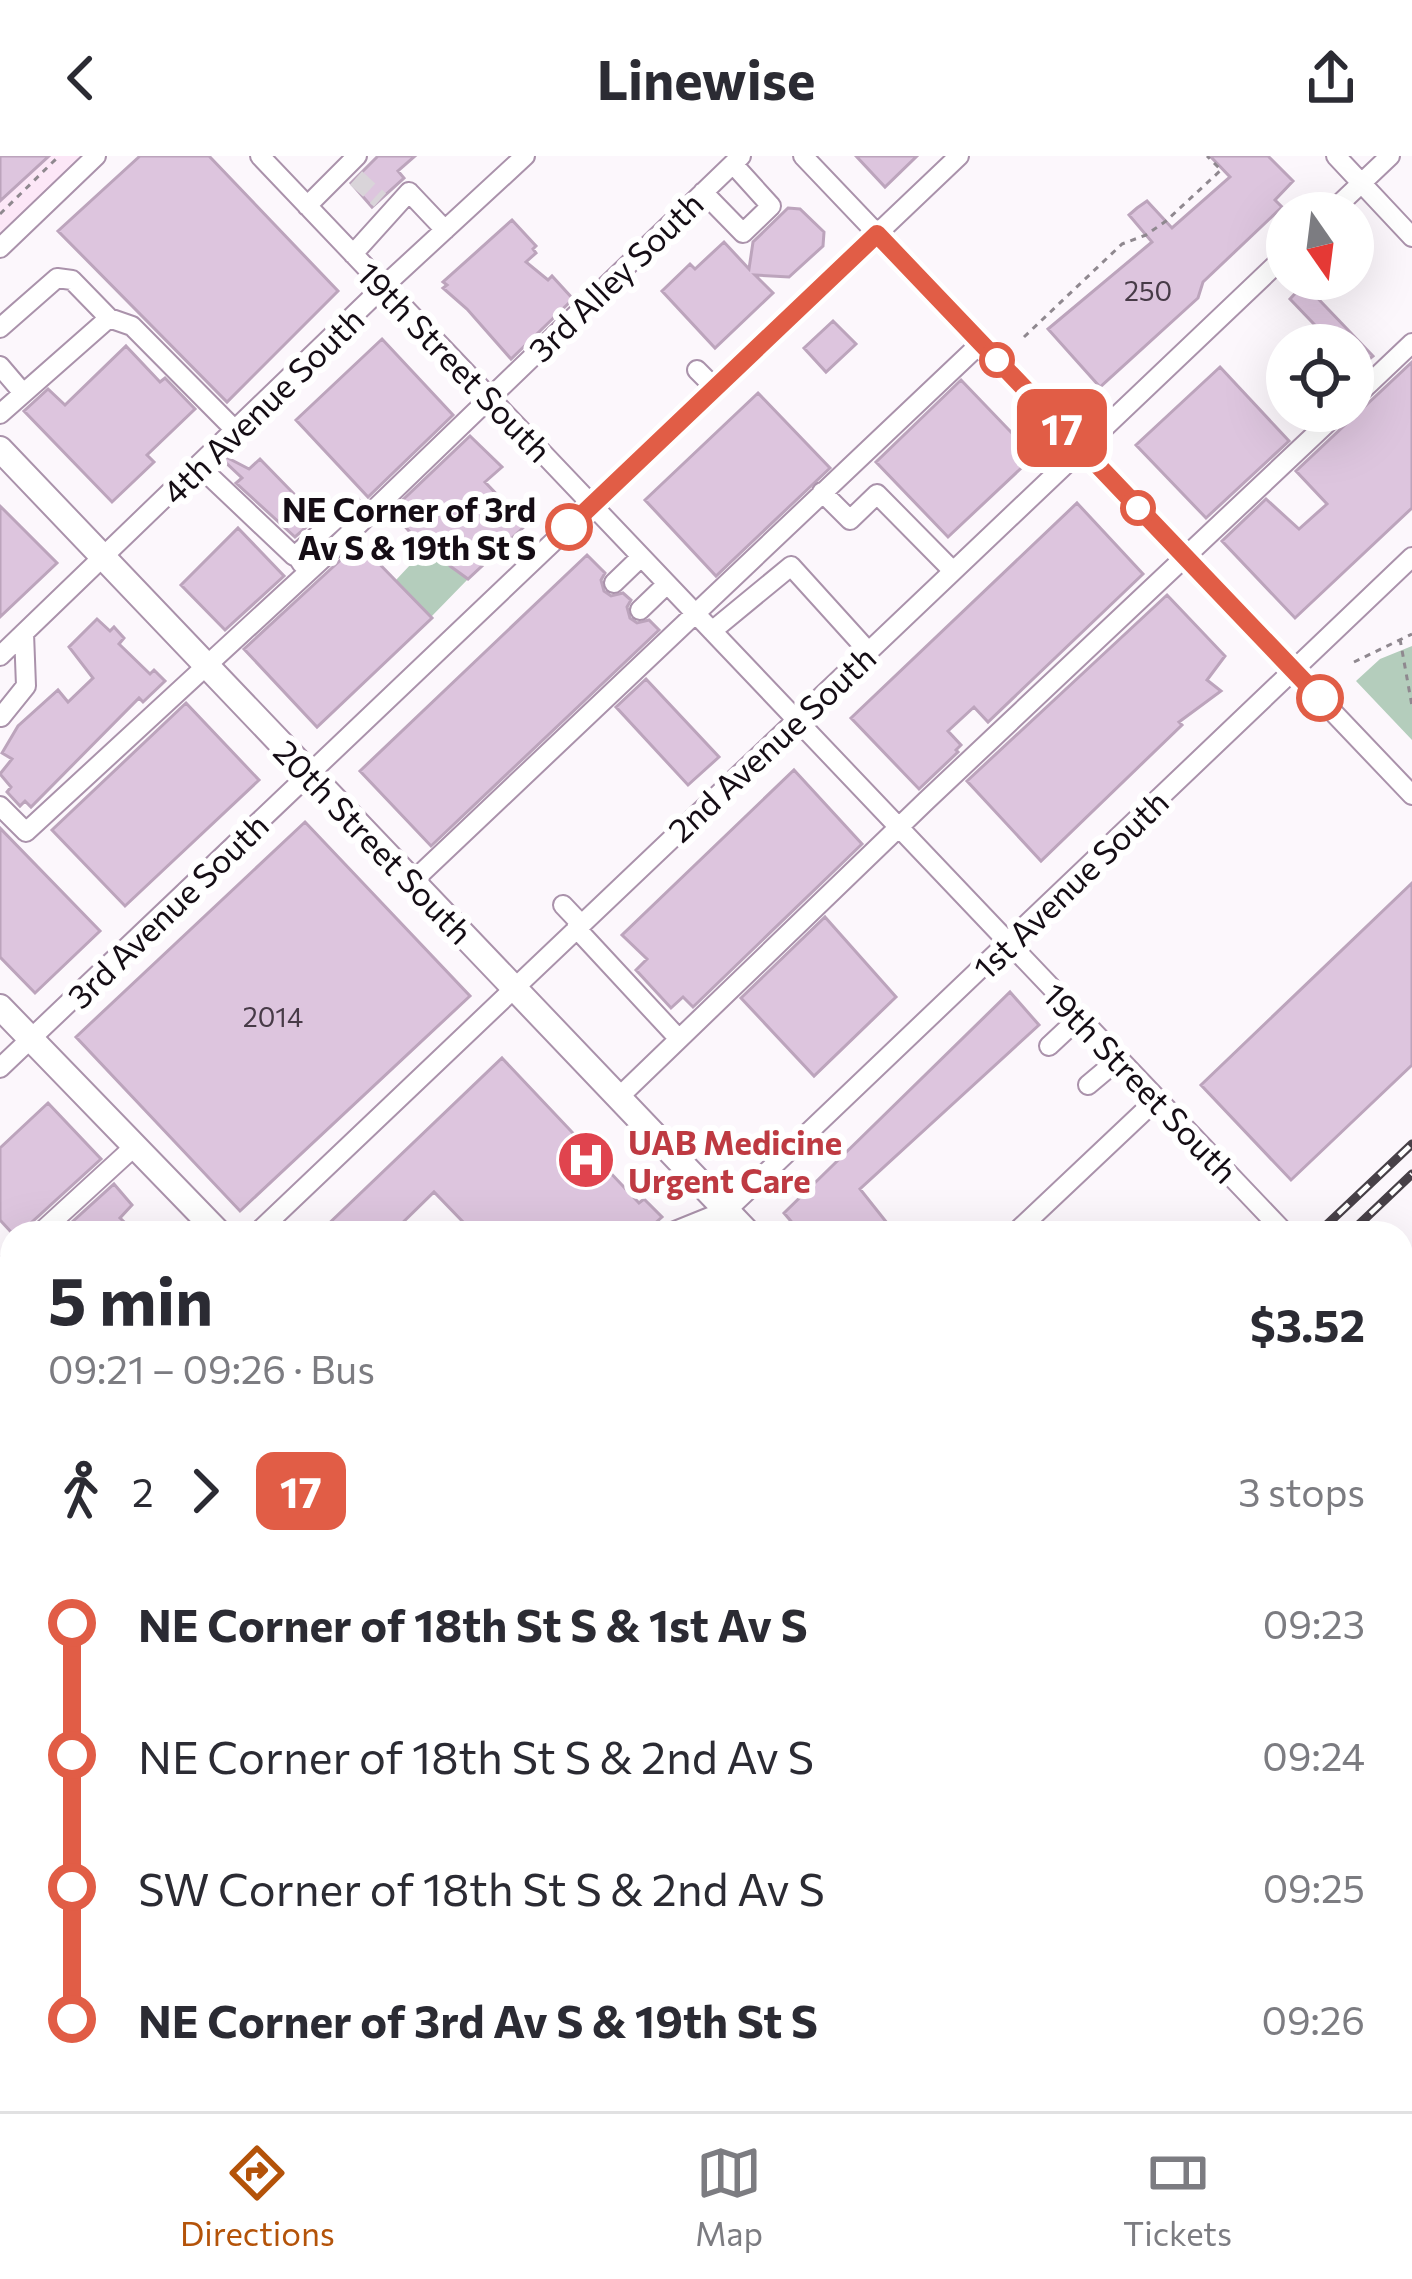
<!DOCTYPE html>
<meta charset="utf-8">
<style>
:root{--surface:#fff;--page:#f2f2f3;--text:#2b2b33;--muted:#7c7c81;--line:#e1e1e2;--accent:#b45309}
body{margin:0;font-family:Commissioner,sans-serif;background:var(--page);color:var(--text);height:100vh;display:flex;flex-direction:column;font-size:45px;white-space:nowrap}
*{box-sizing:border-box;margin:0}
p{font-size:39px;color:var(--muted)}
.icon{flex:none;width:66px;height:66px;fill:none;stroke:currentColor;stroke-width:2;stroke-linecap:round;stroke-linejoin:round}
.map{position:relative;flex:1;overflow:hidden}
.panel{position:absolute;left:0px;top:1065px;width:1413px;height:891px;display:flex;flex-direction:column;background:var(--surface);border-radius:36px 36px 0 0;box-shadow:0 12px 48px #0002}
.panel>*{flex:none}
.badge{padding:0 24px;border-radius:18px;font-size:42px;line-height:78px}
.needle{width:78px;rotate:166deg}
.buttons{position:absolute;left:1266px;top:36px;display:grid;gap:24px}
.buttons a{display:grid;place-items:center;width:108px;height:108px;border-radius:50%;background:var(--surface);box-shadow:0 12px 48px #0002;font-size:60px}
.map>.badge{position:absolute;translate:-50% -50%;box-shadow:0 0 0 6px #fff}
.legs{display:flex;align-items:center;gap:18px;height:132px;padding:0 48px;font-size:39px}
.legs p{margin-inline-start:auto}
.summary{display:flex;align-items:center;justify-content:space-between;height:204px;padding:0 48px}
h1{font-size:66px;font-weight:700;line-height:90px}
ul{padding:0 48px;list-style:none}
li{display:flex;align-items:center;gap:42px;height:132px;font-size:45px}
li i{display:grid;place-items:center;width:18px;height:100%;margin:0 15px;background:currentColor}
li i::after{content:'';width:30px;height:30px;margin:-15px;border:9px solid;border-radius:50%;background:var(--surface)}
li p{margin-inline-start:auto}
li:first-child i{background:linear-gradient(#0000 50%,currentColor 0)}
li:last-child i{background:linear-gradient(currentColor 50%,#0000 0)}
header{display:flex;justify-content:space-between;align-items:center;height:156px;padding:0 48px;background:var(--surface);font-size:54px;font-weight:700}
.tabs{display:flex;justify-content:space-around;align-items:center;height:168px;border-top:3px solid var(--line);background:var(--surface);font-size:33px;color:var(--muted)}
.tabs a{display:grid;justify-items:center;gap:6px}
.tabs .on{color:var(--accent)}
.map>svg:first-child{display:block}
.medical{fill:#fce7f7}
.green{fill:#b4cdbc}
.building{fill:#ddc5de;stroke:#bca4bc;stroke-width:3}
.lines{fill:none;stroke-linecap:round;stroke-linejoin:round}
.minor-tunnel{stroke:#d9d4d9;stroke-width:18;stroke-dasharray:18 9;stroke-linecap:butt}
.minor-casing{stroke:#aa92ab;stroke-width:22}
.major-casing{stroke:#aa92ab;stroke-width:28}
.path{stroke:#8f888f;stroke-width:3;stroke-dasharray:6 6;stroke-linecap:butt}
.minor{stroke:#fff;stroke-width:18}
.major{stroke:#fff;stroke-width:24}
.rail-casing{stroke:#474047;stroke-width:9}
.rail{stroke:#fff;stroke-width:4.5;stroke-dasharray:14;stroke-linecap:butt}
.line-1-casing{stroke:#fff;stroke-width:27}
.line-1{stroke:#e15d46;stroke-width:18}
.stop-1-dot{fill:#fff;stroke:#e15d46;stroke-width:6}
.labels{text-anchor:middle;dominant-baseline:central;stroke-width:12;stroke-linejoin:round;paint-order:stroke}
.number-label{font-size:27px;fill:#473b47}
.street-label{font-size:33px;fill:#150d15;stroke:#fff}
.stop-label{font-size:33px;font-weight:bold;fill:#150d15;stroke:#fff;text-anchor:end}
.health-label{font-size:33px;font-weight:bold;fill:#be3a42;stroke:#fff;text-anchor:start}
</style>
<header><svg class="icon" aria-label="back" viewBox="0 0 24 24"><path d="M15 5l-7 7 7 7"/></svg>Linewise<svg class="icon" aria-label="share" viewBox="0 0 24 24"><path d="M12 15V3M7 8l5-5 5 5M5 13v7h14v-7"/></svg></header>
<div class="map">
<svg width="1412" height="1955" viewBox="0 0 1412 1955">
<rect width="100%" height="100%" fill="#fcf7fc"/>
<!-- medical -->
<path class="medical" d="M0 0H88L0 85Z"/>
<!-- green -->
<path class="green" d="M425 393 468 423 431 461 396 424Z
M1412 490V584L1356 525 1380 503Z"/>
<!-- building -->
<path class="building" d="M0 0H49L0 45Z
M140 0H209L338 135 227 246 58 75Z
M378 0H415L398 15 404 22 372 51 351 27Z
M856 0H917L885 31Z
M1210 0H1268L1293 25 1275 44 1282 51 1203 126 1198 142 1100 231 1048 173 1152 86 1129 59 1137 52 1147 45 1172 72 1230 21Z
M788 52 800 53 824 76 823 90 789 121 755 119 773 137 715 192 662 135 690 108 695 113 724 86 749 113 753 86Z
M512 64 536 90 533 93 536 97 526 106 548 124 552 120 573 143 511 203 467 153 443 132 447 129 443 126Z
M1304 128 1373 200 1353 216V189H1334L1290 143Z
M833 165 856 188 826 216 804 192Z
M382 183 453 259 368 341 296 264Z
M126 190 160 226 165 222 195 253 147 299 154 306 112 346 24 255 48 233 65 249Z
M1412 206V352L1295 462 1222 385 1266 343 1299 373 1327 348 1296 315 1349 265 1353 256 1362 253Z
M1220 211 1289 285 1206 362 1136 289Z
M961 224 1034 300 948 381 876 306Z
M758 237 830 312 716 420 645 344Z
M470 280 502 311 485 326 526 369 468 423 450 410 439 385 427 395 391 355Z
M226 301 249 313 260 303 294 338 289 343 311 367 295 381 236 327 242 322 223 304Z
M1077 347 1143 418 988 566 974 551 948 575 961 589 956 594 958 596 919 633 851 562Z
M0 350 57 407 0 461Z
M238 372 284 420 225 474 181 429Z
M359 387 432 462 317 571 244 493Z
M587 399 605 417 601 424 604 435 611 440 623 437 631 444 627 451 630 462 637 467 649 464 659 474 431 690 360 615Z
M1167 439 1225 500 1207 524 1221 535 1179 566 1182 569 1041 705 967 625Z
M97 463 110 475 114 471 124 482 119 488 150 518 154 514 165 525 143 546 139 542 31 651 25 645 20 650 7 636 11 631 0 618 12 603 2 597 18 570 58 534 68 546 93 522 69 491Z
M646 523 719 601 688 629 616 551Z
M186 547 259 624 125 750 52 674Z
M794 614 862 688 693 851 683 841 671 852 636 814 647 803 622 779Z
M305 666 470 840 240 1055 76 881Z
M0 672 100 775 35 837 0 801Z
M1412 727V909L1291 1024 1201 929Z
M825 761 896 841 814 920 741 842Z
M1010 836 1039 869 860 1033 895 1077H801L784 1057Z
M502 902 639 1047 644 1043 662 1061 644 1077H456L465 1068 434 1036 392 1077H319Z
M48 947 101 1003 31 1067 27 1077H12L0 1064V992Z
M114 1028 132 1049 120 1062 136 1077H60Z"/>
<g class="lines">
<!-- minor-tunnel -->
<path class="minor-tunnel" d="M356 22 380 44"/>
<!-- minor casing -->
<g class="minor-casing">
<path id="minor" d="M260 0 1285 1077
M803 0 1412 639
M1336 0 1412 81
M703 36 743 77 771 50 733 8
M307 50 357 0
M1330 57 1390 0
M0 92 96 0
M353 98 409 36 445 74
M0 172 57 122 72 124 109 162
M0 210 23 237
M697 214 715 232
M1353 243 1412 187
M0 258 109 162 132 170 236 275
M199 310 294 400
M822 336 850 364 877 338 953 415
M302 408 296 399 351 349
M614 427 641 401
M640 454 667 428
M712 475 791 410 868 495
M0 500 384 130 525 0
M1 561 26 530 24 477
M0 650 26 676 331 395 741 0
M413 725 981 187
M563 749 581 768
M576 772 679 883
M1049 890 1079 862
M0 912 959 0
M1088 929 1119 903
M619 941 926 645 1340 255
M40 1077 135 990
M257 1077 1287 98
M670 1077 727 1054
M717 1077 727 1054 1412 401
M1015 1077 1157 943
M0 1115 12 1104
M1401 1316 1412 1305
M0 1321 12 1310
M0 1396 12 1409
M0 1529 12 1517
M0 1717 12 1706
M0 1775 12 1764
M0 1937 19 1955
M860 1944 871 1955
M920 1944 930 1955
M112 1955 123 1944
M735 1955 747 1944"/>
</g>
<!-- major casing -->
<g class="major-casing">
<path id="major" d="M0 293 748 1077
M0 851 219 1077
M1401 1193 1412 1205
M1401 1603 1412 1593
M1401 1749 1412 1760
M1401 1784 1412 1795
M519 1944 530 1955
M1029 1955 1040 1944"/>
</g>
<!-- path -->
<path class="path" d="M0 58 59 0
M1024 181 1122 88 1146 79 1166 65 1221 14 1207 0
M1400 483 1412 550
M1354 506 1412 478
M5 1748 12 1739
M322 1944 325 1955"/>
<!-- minor -->
<use href="#minor" class="minor"/>
<!-- major -->
<use href="#major" class="major"/>
<!-- rail casing -->
<g class="rail-casing">
<path id="rail" d="M1318 1077 1412 988
M1350 1077 1412 1018
M407 1955 418 1944
M442 1955 454 1944"/>
</g>
<!-- rail -->
<use href="#rail" class="rail"/>
</g>
<g class="lines">
<!-- line-1 casing -->
<g class="line-1-casing">
<path id="line-1" d="M569 371 877 78 1320 542"/>
</g>
<!-- line-1 -->
<use href="#line-1" class="line-1"/>
</g>
<!-- icons -->
<defs>
<g id="hospital-disc" transform="scale(3)"><circle r="9.5" fill="#e0444e" stroke="#fff"/><path d="M-5-5h3v3.5h4V-5h3V5h-3V1.5h-4V5h-3Z" fill="#fff"/></g>
</defs>
<g fill-rule="evenodd">
<use href="#hospital-disc" x="586" y="1004"/>
</g>
<!-- markers -->
<g class="stop-1-dot">
<circle cx="997" cy="204" r="15"/>
<circle cx="1138" cy="352" r="15"/>
<circle cx="569" cy="371" r="21"/>
<circle cx="1320" cy="542" r="21"/>
</g>
<g class="labels">
<!-- number labels -->
<g class="number-label">
<text x="1148" y="134">250</text>
<text x="273" y="860">2014</text>
</g>
<!-- street labels -->
<g class="street-label">
<text transform="translate(615 120) rotate(-44)">3rd Alley South</text>
<text transform="translate(455 205) rotate(46)">19th Street South</text>
<text transform="translate(262 249) rotate(-44)">4th Avenue South</text>
<text transform="translate(771 587) rotate(-43)">2nd Avenue South</text>
<text transform="translate(374 685) rotate(46)">20th Street South</text>
<text transform="translate(1070 728) rotate(-44)">1st Avenue South</text>
<text transform="translate(167 754) rotate(-44)">3rd Avenue South</text>
<text transform="translate(1141 926) rotate(46)">19th Street South</text>
</g>
<!-- stop labels -->
<g class="stop-label">
<text x="536" y="352">NE Corner of 3rd<tspan x="536" dy="38">Av S &amp; 19th St S</tspan></text>
</g>
<!-- health labels -->
<g class="health-label">
<text x="628" y="985">UAB Medicine<tspan x="628" dy="38">Urgent Care</tspan></text>
</g>
</g>
</svg>
<div class="buttons">
<a><svg class="needle" viewBox="-14 -14 28 28"><path d="M0-13l5 13h-10z" fill="#e53935"/><path d="M0 13l5-13h-10z" fill="#7c7c81"/></svg></a>
<a><svg class="icon" aria-label="locate" viewBox="0 0 24 24"><circle cx="12" cy="12" r="6"/><path d="M12 2v4M12 18v4M2 12h4M18 12h4"/></svg></a>
</div>
<b class="badge" style="left:1062px;top:272px;background:#e15d46;color:#fff">17</b>
<section class="panel">
<div class="summary"><div><h1>5 min</h1><p>09:21 – 09:26 · Bus</p></div><b>$3.52</b></div>
<div class="legs"><svg class="icon" aria-label="walk" viewBox="0 0 24 24"><circle cx="13" cy="4" r="2"/><path d="M13 8l-2 6 4 7M11 14l-3 7M7 12l3-4h3l4 4"/></svg>2<svg class="icon" aria-label="forward" viewBox="0 0 24 24"><path d="M9 5l7 7-7 7"/></svg><b class="badge" style="background:#e15d46;color:#fff">17</b><p>3 stops</p></div>
<ul>
<li><i style="color:#e15d46"></i><b>NE Corner of 18th St S &amp; 1st Av S</b><p>09:23</p></li>
<li><i style="color:#e15d46"></i><span>NE Corner of 18th St S &amp; 2nd Av S</span><p>09:24</p></li>
<li><i style="color:#e15d46"></i><span>SW Corner of 18th St S &amp; 2nd Av S</span><p>09:25</p></li>
<li><i style="color:#e15d46"></i><b>NE Corner of 3rd Av S &amp; 19th St S</b><p>09:26</p></li>
</ul>
</section>
</div>
<nav class="tabs">
<a class="on"><svg class="icon" aria-label="directions" viewBox="0 0 24 24"><path d="M12 3l9 9-9 9-9-9zM9 14v-3h6M13 9l2 2-2 2"/></svg>Directions</a>
<a><svg class="icon" aria-label="map" viewBox="0 0 24 24"><path d="M3 6l6-2 6 2 6-2v14l-6 2-6-2-6 2zM9 4v14M15 6v14"/></svg>Map</a>
<a><svg class="icon" aria-label="tickets" viewBox="0 0 24 24"><path d="M3 7h18v10H3zM15 7v10"/></svg>Tickets</a>
</nav>
